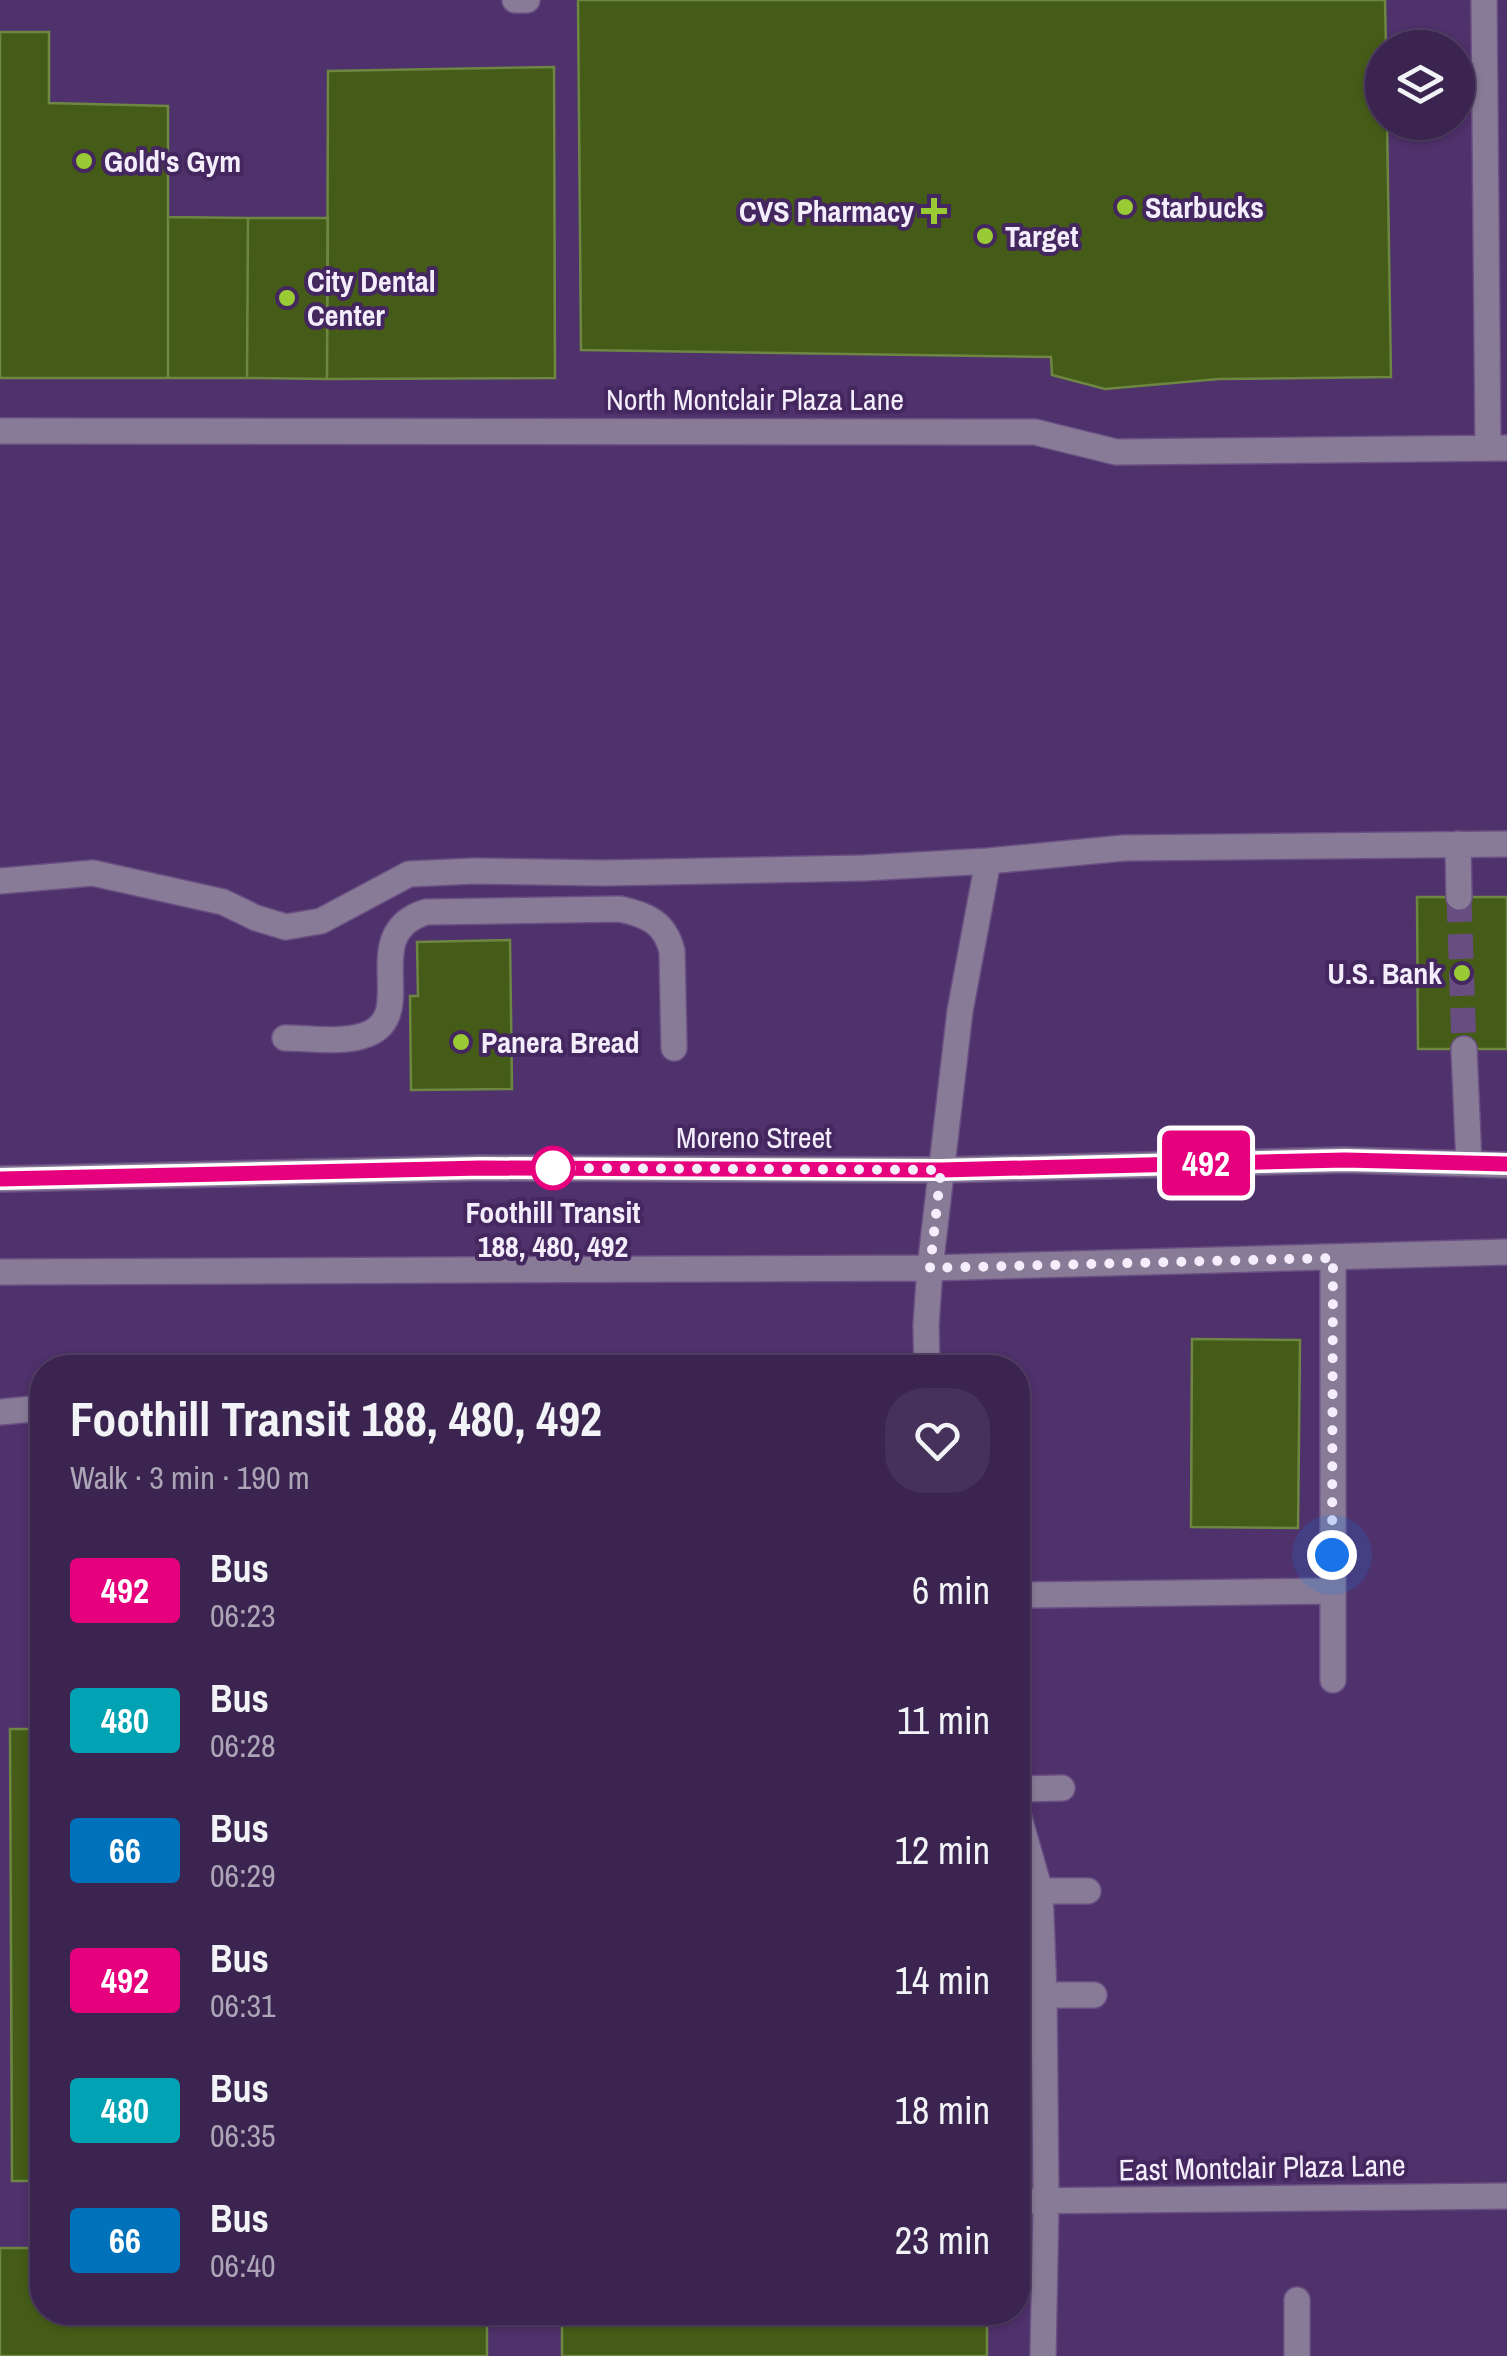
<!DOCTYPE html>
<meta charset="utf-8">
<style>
:root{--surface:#3b2550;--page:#46315a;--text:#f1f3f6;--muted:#aca5b7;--line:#544267}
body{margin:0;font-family:"Archivo Narrow",sans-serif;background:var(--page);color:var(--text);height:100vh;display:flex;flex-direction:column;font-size:38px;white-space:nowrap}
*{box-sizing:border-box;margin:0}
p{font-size:32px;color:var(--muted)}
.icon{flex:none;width:55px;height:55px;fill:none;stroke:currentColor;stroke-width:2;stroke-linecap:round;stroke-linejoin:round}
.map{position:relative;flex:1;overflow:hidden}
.side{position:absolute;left:30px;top:1355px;width:1000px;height:970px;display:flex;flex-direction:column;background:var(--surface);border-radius:40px;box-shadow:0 2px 8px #0004,0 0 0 2px var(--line)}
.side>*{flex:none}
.badge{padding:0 20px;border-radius:8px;font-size:35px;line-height:65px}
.buttons{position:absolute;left:1365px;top:30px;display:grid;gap:20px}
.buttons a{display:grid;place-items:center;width:110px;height:110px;border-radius:50%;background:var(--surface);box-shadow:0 2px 8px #0004,0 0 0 2px var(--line);font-size:50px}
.you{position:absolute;width:50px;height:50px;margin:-25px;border:8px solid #fff;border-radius:50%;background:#1a73e8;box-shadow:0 0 0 15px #1a73e833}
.map>.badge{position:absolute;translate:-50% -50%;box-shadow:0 0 0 5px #fff}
.round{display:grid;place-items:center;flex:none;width:105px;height:105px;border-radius:40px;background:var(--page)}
.summary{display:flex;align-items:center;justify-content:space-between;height:170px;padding:0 40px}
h1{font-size:48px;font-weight:800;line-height:75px}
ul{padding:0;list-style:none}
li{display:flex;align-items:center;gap:30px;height:130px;padding:0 40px}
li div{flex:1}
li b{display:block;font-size:38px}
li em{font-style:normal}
li .badge{min-width:110px;font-weight:700;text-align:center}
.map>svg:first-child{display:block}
.building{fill:#455c18;stroke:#6d8743;stroke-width:2.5}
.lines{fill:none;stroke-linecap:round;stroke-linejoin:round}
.minor-tunnel{stroke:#684d81;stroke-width:25;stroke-dasharray:25 12;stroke-linecap:butt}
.minor-casing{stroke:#694f82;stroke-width:28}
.minor{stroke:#887b97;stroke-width:25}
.line-casing{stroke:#fff;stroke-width:22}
.line{stroke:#e6007e;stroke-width:15}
.walk{stroke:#f4edfb;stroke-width:10;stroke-dasharray:0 18}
.poi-dot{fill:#9acb34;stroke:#45275f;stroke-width:4}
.stop-dot{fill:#fff;stroke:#e6007e;stroke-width:5}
.labels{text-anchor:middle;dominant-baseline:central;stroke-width:8;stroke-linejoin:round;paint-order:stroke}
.poi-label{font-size:30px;font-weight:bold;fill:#f4edfb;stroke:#45275f;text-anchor:start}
.street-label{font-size:30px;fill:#f4edfb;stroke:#45275f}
.stop-label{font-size:30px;font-weight:bold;fill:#f4edfb;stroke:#45275f}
</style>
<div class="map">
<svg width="1507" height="2356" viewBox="0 0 1507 2356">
<rect width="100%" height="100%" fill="#4f316b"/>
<!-- building -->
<path class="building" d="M578 0H1385L1386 48H1382V122H1387L1391 377 1219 379 1105 389 1052 375 1051 357 581 350Z
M0 32H49V103L168 106V378H0Z
M554 67 555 378 327 379 328 71Z
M168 217 248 218 247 378H168Z
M248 218H328L327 379 247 378Z
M1417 897H1507V1049H1418Z
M510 940 512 1089 411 1090 410 996H418L417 942Z
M1192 1339 1300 1340 1298 1528 1191 1527Z
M10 1729H42V2181H12Z
M0 2248H42V2312H487V2356H0Z
M562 2312H987V2356H562Z"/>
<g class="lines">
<!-- minor-tunnel -->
<path class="minor-tunnel" d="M1459 897 1464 1049"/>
<!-- minor casing -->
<g class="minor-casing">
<path id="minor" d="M515 0H527
M1484 0 1488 448
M0 431 1035 432 1116 452 1507 448
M1458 844 1459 897
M0 881 93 873 223 902 256 918 286 927 321 921 409 874 474 871 603 873 864 868 988 861 1124 848 1507 844
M285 1038C309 1038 339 1043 362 1036 424 1019 354 934 426 912L620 909C648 915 665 923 672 951L674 1048
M1464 1049 1469 1164
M0 1179 481 1168 941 1170 1345 1160 1507 1165
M1333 1258V1680
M0 1272 930 1268 1507 1252
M927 1368 926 1325 930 1268 960 1011 988 861
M0 1412 42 1408
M1018 1599 1028 1595 1332 1591
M1018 1789 1062 1788
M1018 1814 1040 1891 1044 1995 1046 2202 1043 2356
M1040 1891H1088
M1044 1995H1094
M1018 2201 1507 2196
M1297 2300V2356"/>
</g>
<!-- minor -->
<use href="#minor" class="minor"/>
</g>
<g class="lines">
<!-- line casing -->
<g class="line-casing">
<path id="line" d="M0 1179 481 1168 941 1170 1345 1160 1507 1164"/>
</g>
<!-- line -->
<use href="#line" class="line"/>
<!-- walk -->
<path class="walk" d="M553 1168 941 1170 930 1268 1333 1258 1332 1555"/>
</g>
<!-- markers -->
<g class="poi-dot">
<circle cx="84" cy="161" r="10"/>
<circle cx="1125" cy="207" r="10"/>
<path d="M929 196h10v10h10v10h-10v10h-10v-10h-10v-10h10z"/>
<circle cx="985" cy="236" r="10"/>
<circle cx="287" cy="298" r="10"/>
<circle cx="1462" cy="973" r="10"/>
<circle cx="461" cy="1042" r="10"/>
</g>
<circle class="stop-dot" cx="553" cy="1168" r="20"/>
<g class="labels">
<!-- poi labels -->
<g class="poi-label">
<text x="104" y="161">Gold's Gym</text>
<text x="1145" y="207">Starbucks</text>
<text x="914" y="211" text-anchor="end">CVS Pharmacy</text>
<text x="1005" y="236">Target</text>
<text x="307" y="281">City Dental<tspan x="307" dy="34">Center</tspan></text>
<text x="1442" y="973" text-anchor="end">U.S. Bank</text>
<text x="481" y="1042">Panera Bread</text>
</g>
<!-- street labels -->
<g class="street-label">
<text x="755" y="399">North Montclair Plaza Lane</text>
<text x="754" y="1137">Moreno Street</text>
<text transform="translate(1262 2167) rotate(-1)">East Montclair Plaza Lane</text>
</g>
<!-- stop labels -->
<g class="stop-label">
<text x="553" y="1212">Foothill Transit<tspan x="553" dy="34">188, 480, 492</tspan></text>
</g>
</g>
</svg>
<div class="buttons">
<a><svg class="icon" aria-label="layers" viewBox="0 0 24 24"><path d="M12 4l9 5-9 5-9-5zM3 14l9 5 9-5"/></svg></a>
</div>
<div class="you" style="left:1332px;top:1555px"></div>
<b class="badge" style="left:1206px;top:1163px;background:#e6007e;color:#fff">492</b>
<section class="side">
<div class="summary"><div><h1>Foothill Transit 188, 480, 492</h1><p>Walk · 3 min · 190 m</p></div><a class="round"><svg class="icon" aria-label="heart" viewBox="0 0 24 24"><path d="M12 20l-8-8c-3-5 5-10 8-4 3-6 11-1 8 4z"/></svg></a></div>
<ul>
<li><span class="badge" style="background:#e6007e;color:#fff">492</span><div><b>Bus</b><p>06:23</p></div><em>6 min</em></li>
<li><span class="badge" style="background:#00a3b4;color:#fff">480</span><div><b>Bus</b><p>06:28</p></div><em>11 min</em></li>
<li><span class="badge" style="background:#0072bc;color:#fff">66</span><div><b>Bus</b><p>06:29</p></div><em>12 min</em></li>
<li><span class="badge" style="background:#e6007e;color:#fff">492</span><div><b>Bus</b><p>06:31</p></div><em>14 min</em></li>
<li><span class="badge" style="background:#00a3b4;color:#fff">480</span><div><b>Bus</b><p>06:35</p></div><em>18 min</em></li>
<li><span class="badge" style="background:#0072bc;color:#fff">66</span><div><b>Bus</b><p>06:40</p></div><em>23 min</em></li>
</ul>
</section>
</div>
